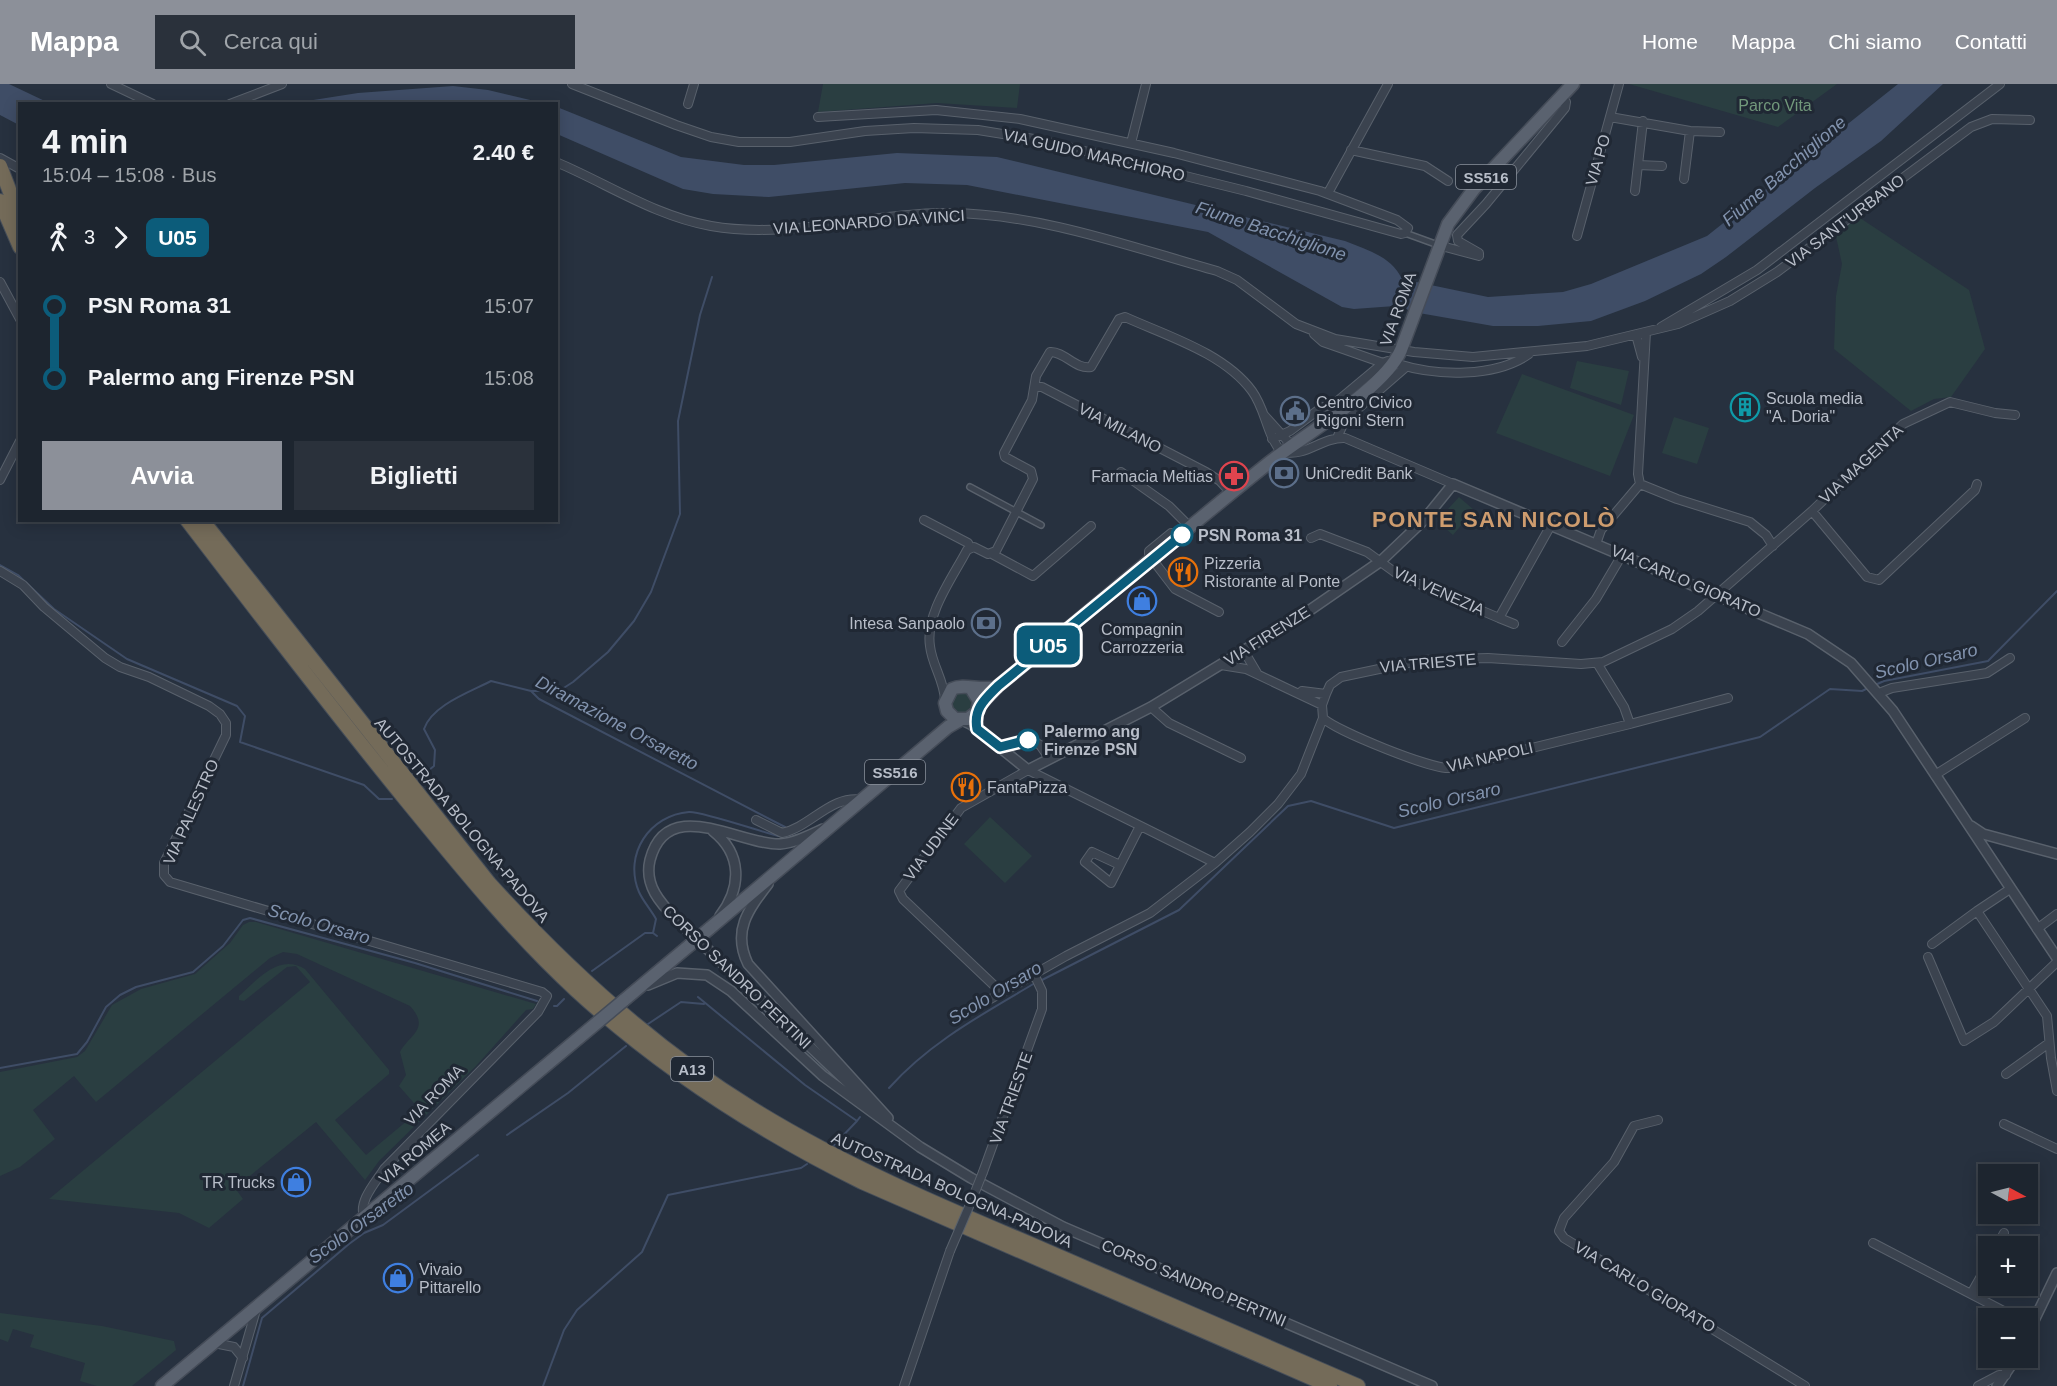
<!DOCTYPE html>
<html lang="it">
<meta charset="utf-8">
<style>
:root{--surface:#1d252f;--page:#2a313b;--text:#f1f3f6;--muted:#a0a5aa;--line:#3b424b;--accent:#8c9099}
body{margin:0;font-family:Arial,sans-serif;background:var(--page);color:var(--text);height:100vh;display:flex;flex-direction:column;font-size:22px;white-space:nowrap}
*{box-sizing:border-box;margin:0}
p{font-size:20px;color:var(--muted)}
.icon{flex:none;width:33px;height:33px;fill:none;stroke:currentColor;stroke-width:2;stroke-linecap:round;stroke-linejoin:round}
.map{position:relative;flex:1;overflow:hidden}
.panel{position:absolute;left:18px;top:18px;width:540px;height:420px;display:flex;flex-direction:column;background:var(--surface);border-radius:0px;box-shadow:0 3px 15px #0003,0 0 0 2px var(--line)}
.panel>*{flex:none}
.badge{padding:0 12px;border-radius:9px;font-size:21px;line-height:39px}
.needle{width:39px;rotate:97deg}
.buttons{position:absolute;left:1978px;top:1080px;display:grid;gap:12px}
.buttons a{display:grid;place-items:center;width:60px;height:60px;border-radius:0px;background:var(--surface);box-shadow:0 3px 15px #0003,0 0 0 2px var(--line);font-size:30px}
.map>.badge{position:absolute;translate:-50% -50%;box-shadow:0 0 0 3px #fff}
.legs{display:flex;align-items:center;gap:9px;height:66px;padding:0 24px;font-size:20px}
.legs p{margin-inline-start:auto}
.headline{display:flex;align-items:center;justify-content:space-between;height:102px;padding:0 24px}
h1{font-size:33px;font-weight:800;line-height:45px}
.action{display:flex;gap:12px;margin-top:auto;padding:12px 24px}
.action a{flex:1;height:69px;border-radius:0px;background:var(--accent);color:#fff;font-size:24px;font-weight:800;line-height:69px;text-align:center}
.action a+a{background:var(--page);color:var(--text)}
ul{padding:0 24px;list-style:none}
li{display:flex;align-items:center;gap:21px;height:72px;font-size:22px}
li i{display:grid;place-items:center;width:9px;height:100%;margin:0 8px;background:currentColor}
li i::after{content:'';width:15px;height:15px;margin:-8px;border:4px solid;border-radius:50%;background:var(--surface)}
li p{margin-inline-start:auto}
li:first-child i{background:linear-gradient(#0000 50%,currentColor 0)}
li:last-child i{background:linear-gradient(currentColor 50%,#0000 0)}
header{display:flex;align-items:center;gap:36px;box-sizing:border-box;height:84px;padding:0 30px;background:var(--accent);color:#fff}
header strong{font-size:28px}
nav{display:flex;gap:33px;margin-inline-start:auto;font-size:21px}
.search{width:420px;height:54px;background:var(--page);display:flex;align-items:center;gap:15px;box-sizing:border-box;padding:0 21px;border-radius:0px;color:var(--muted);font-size:22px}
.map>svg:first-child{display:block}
.green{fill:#2a3e41}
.water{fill:#3f4d66}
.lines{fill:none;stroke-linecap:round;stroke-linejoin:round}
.stream{stroke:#3f4d66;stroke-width:2}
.pedestrian-casing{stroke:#59616c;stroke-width:8}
.minor-casing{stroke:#59616c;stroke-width:10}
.tertiary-casing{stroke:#59616c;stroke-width:12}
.primary-casing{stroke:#454c58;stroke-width:15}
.motorway-casing{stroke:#464e59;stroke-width:16}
.pedestrian{stroke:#3b434f;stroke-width:5}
.minor{stroke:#3b434f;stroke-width:8}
.tertiary{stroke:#3b434f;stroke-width:9}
.primary{stroke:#5a626f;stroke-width:12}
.motorway{stroke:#746b59;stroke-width:14}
.minor-bridge-casing{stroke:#59616c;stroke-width:10;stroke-linecap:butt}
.primary-bridge-casing{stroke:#454c58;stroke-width:15;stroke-linecap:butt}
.minor-bridge{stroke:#3b434f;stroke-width:8}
.primary-bridge{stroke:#5a626f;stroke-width:12}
.line-1-casing{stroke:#fff;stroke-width:14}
.line-1{stroke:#0c5c7a;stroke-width:9}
.stop-1-dot{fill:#fff;stroke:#0c5c7a;stroke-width:3}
.labels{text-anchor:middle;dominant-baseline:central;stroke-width:6;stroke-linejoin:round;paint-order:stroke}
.shield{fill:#202834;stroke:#8a919c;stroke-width:1.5}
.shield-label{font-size:15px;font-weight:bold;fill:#b8bec9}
.park-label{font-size:16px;fill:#71987b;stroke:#202834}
.street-label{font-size:16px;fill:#b8bec9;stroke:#202834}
.poi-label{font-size:16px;fill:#b8bec9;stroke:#202834;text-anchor:start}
.stop-label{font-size:16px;font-weight:bold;fill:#b8bec9;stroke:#202834;text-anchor:start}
.water-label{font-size:18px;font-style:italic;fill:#8293ae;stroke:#202834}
.district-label{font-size:22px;font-weight:bold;letter-spacing:1.5px;fill:#ce9c6e;stroke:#202834}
</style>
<header>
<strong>Mappa</strong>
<div class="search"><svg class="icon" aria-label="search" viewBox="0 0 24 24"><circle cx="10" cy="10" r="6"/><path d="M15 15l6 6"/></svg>Cerca qui</div>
<nav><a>Home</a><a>Mappa</a><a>Chi siamo</a><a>Contatti</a></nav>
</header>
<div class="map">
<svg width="2057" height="1302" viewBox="0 0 2057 1302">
<rect width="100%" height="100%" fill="#27313f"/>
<!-- green -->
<path class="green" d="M823 0H1020L1017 24 937 19 818 28Z
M1629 0H1837L1778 43Z
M1857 132 1969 206 1985 265 1951 313 1934 315 1911 327 1834 265 1836 212 1842 180 1835 148Z
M1577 277 1629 287 1621 321 1570 304Z
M1522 290 1634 331 1610 392 1496 349Z
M1674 333 1709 344 1697 380 1662 369Z
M1459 413 1474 426 1453 451 1437 437Z
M952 619a10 10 0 1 1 20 0a10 10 0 1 1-20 0Z
M990 733 1032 772 1005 799 964 760Z
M249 838H256L536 920 533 925 526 926 476 982 379 1077 365 1096 316 1038 235 1104 243 1115 209 1144 179 1129 49 1115 310 898 296 882 287 883 244 917 239 916V912C258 895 279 869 305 885L389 986V990L335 1036 366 1071 420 1026 399 1002 406 991 400 968C409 951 431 945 410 922L297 870 283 868 270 874 96 1018 74 992 33 1026 55 1055 20 1083 0 1092V988L77 973 85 967 112 921 141 905 195 890 230 859 243 841Z
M0 1229 102 1242 174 1257 176 1266 132 1302H97L80 1297 85 1279 30 1263 34 1251 13 1245 8 1258 0 1255Z"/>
<!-- water -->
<path class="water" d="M0 0H9L49 19 20 20 19 41 0 31Z
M1898 0H1943L1881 57 1815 104 1726 173 1701 190 1645 217 1591 237 1538 242H1493L1419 229 1395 222 1354 225 1342 223 1208 148 967 101 905 99 769 113 713 110 683 105 557 50V23L681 73 744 81H774L897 69 997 73 1345 157C1367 166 1391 172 1402 195L1488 213 1563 208 1591 200 1707 152Z
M453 2 488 6 543 19H294L358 9Z"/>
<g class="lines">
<!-- stream -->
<path class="stream" d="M0 481 18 491 54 525 127 575 237 622 245 632 240 658 364 701 379 715H392
M1873 602 1884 597 1988 577 2057 507
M531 607H559L573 598 608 568 634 537 651 508 680 430 678 337 700 231 712 193
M424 690 434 682 435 666 424 645C432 621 470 608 491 597L531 607 539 615 785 743
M653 849 656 835C651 826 643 817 639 808 623 770 650 731 689 728 701 727 762 748 778 752L790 751
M592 887 645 849H653L657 852
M1040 897 1179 826 1288 722 1311 717 1394 744 1760 653 1830 605 1862 607 1868 604
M698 913 805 1001 857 1037 860 1033
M554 922H557L564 915
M648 940 681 918 704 920
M0 984 77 970 87 958 106 923 120 911 136 903 193 888 223 862 243 836 250 834 415 879 537 917
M889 1004C930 958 983 930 1035 899
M507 1051 568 1009 626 962
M834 1061 857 1037
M243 1302 262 1234 349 1160 364 1149 383 1141 478 1071
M543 1302 564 1246 577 1226 642 1168 668 1111 801 1084 807 1080"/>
<!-- pedestrian casing -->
<g class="pedestrian-casing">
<path id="pedestrian" d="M1405 149 1438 161
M970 403 1041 441"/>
</g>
<!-- minor casing -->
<g class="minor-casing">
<path id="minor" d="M111 0 153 20
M572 0 676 41 711 53 739 58H790L865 47 914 44 978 46 1040 56 1246 107 1401 150 1405 149 1408 144 1397 136 1320 107 1174 69 1020 35 936 26 818 33
M230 20 282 0
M688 20 694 0
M1610 33 1690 47 1720 48
M1131 59 1146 0
M1351 66 1425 82 1448 97
M0 74 20 85
M556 78C608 100 655 132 711 142 790 156 872 128 951 129 1041 130 1131 163 1217 187L1237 196 1296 240 1335 255 1414 268 1473 273 1587 262 1678 240 1730 217 1777 188 1971 43 1992 35 2030 36
M1638 81 1662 82
M1684 95 1690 47
M1635 107 1643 37
M1328 109 1388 0
M1577 152 1619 0
M1438 161 1479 172
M1479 172V169L1458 157 1457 151 1486 120 1565 24 1566 18 1561 14
M0 198 20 235
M1661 243 1757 186 2000 0
M1314 250 1323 258 1383 279
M1636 251 1642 273
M1398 280C1436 292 1495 294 1529 270
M1036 303H1042L1206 388 1220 397 1232 410
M1264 331 1292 362
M1337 354 1345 336 1406 283
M1272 355 1290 347 1321 324 1335 319 1383 279 1388 277
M1284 368C1306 373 1322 353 1345 354L1453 400
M1121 388 1169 422 1191 444
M0 396 20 357
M1640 400 1677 415 1750 438 1766 451 1773 462
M1812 427 1867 493 1879 496 1975 406 1977 400
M924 436 968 459 970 463
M1182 451 1171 449 1149 467V471L1175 505 1219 528
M1311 454 1320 450 1367 468 1400 492 1499 534 1551 441
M1596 460 1601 446 1640 400 1638 390 1646 248
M992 470 1033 492 1091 442
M0 487 23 501 44 523 105 574 120 583 149 593 209 622 220 630 226 639V651L164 779V791L170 798 542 908 547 912 538 928 384 1085C376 1098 358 1117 364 1133
M1499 534 1514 540
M1562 558 1596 515 1622 471
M1244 567 1257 589
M1221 581 1246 585 1322 621
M1302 607 1326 610
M1879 609 1892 604 1987 589 2010 574
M945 616C944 596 932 581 930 562 925 530 953 493 967 466L974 463 988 470 996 467 1033 395 1031 387 1005 373 1004 369 1032 316 1036 292 1050 268C1064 267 1076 286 1091 283L1119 235 1125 233C1167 252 1224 269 1252 307 1266 326 1266 350 1282 369
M1151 623 1169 639 1241 674
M1323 634C1336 647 1433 686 1450 684L1630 640 1624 623 1597 579
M1630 640 1728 614
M1000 664 1032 656 1040 661 1049 674
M1935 691 2025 634
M756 736 782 749C811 743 831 710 863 716
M1120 781 1092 768 1085 778 1111 799 1140 742
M2010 805 1977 827 2047 932 2051 974 2057 1007
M2037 845 2057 830
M1932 860 1977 827
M1928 873 1964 957 1994 938 2057 878
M1001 908 903 815 899 807 961 724 1028 686 1215 779
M971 926 1066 872 1150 829 1215 779 1250 748 1278 720 1301 690 1323 634 1322 621 1326 610 1330 601 1341 593 1422 576 1488 574 1581 580 1603 578 1672 545 1698 527 1812 427 1903 340 1950 318 1995 329 2015 331
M2006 990 2049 959
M1658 1036 1634 1042 1614 1078 1564 1134 1559 1147 1564 1154 1805 1302
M2004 1040 2057 1065
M983 1088 1042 925V907L1034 890
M1873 1159 2017 1234
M1997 1162 2004 1149
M1971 1210 1989 1178
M214 1259 234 1263 243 1274
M234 1302 256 1226
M904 1302 950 1167
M1978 1302 1999 1291H2006"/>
</g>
<!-- tertiary casing -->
<g class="tertiary-casing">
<path id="tertiary" d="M962 636 972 641 1028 686 1151 623 1310 526 1381 477 1423 437 1453 400 1808 550 1851 579 1893 627 2057 874
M1971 742 1983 750 2057 770
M823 745C810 751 795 759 780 760 739 761 667 710 650 776 644 801 660 819 677 836L867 1017
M713 747C742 770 742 803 720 832
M768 800C748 826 732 847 748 880L888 1034
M648 901 677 889 707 891 731 907 823 992 920 1063 971 1094 1063 1143 1432 1302
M2028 1249 2057 1189
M1997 1302 2016 1274"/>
</g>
<!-- primary casing -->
<g class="primary-casing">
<path id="primary" d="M971 604 979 617 977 628 968 635H955L947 627 945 619 952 605C964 599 980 607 997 603
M979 622 998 602C1089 528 1178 451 1270 378 1305 350 1384 305 1401 266L1448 140 1474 105 1573 0
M709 845 948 643 960 636
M623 917 690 861
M162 1302 544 983"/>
</g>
<!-- motorway casing -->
<g class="motorway-casing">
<path id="motorway" d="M0 82 20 134
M0 117 20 163
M187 436C259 530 331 624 406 716 460 782 513 848 576 906 661 984 759 1047 862 1098L1330 1302
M202 436 489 799C567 885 652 963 751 1024 841 1080 938 1121 1035 1162 1143 1209 1250 1255 1358 1302"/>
</g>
<!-- pedestrian -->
<use href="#pedestrian" class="pedestrian"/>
<!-- minor -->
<use href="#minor" class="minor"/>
<!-- tertiary -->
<use href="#tertiary" class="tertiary"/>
<!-- primary -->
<use href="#primary" class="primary"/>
<!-- motorway -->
<use href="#motorway" class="motorway"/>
<!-- minor-bridge casing -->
<g class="minor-bridge-casing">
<path id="minor-bridge" d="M975 1108 983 1088
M950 1167 971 1118"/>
</g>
<!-- primary-bridge casing -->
<g class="primary-bridge-casing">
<path id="primary-bridge" d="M690 861 709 845
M544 983 623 917"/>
</g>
<!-- minor-bridge -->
<use href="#minor-bridge" class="minor-bridge"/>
<!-- primary-bridge -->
<use href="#primary-bridge" class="primary-bridge"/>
</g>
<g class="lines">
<!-- line-1 casing -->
<g class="line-1-casing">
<path id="line-1" d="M1028 656 1000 663 977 645C973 625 985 615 998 602L1182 451"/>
</g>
<!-- line-1 -->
<use href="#line-1" class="line-1"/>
</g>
<!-- icons -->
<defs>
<g id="building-ring" transform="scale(1.5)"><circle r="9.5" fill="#202834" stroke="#0f9aa8" stroke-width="1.5"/><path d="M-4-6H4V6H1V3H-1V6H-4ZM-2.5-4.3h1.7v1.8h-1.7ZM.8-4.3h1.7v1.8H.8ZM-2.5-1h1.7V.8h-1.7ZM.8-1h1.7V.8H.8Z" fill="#0f9aa8"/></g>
<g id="civic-ring" transform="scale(1.5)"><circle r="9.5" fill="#202834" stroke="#5c6f8a" stroke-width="1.5"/><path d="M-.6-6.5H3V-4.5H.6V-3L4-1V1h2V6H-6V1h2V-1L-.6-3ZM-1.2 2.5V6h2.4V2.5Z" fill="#5c6f8a"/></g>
<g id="bank-ring" transform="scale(1.5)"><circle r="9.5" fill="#202834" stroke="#5c6f8a" stroke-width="1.5"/><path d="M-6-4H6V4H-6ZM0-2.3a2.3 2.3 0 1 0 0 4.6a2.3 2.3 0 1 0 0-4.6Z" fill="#5c6f8a"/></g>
<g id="pharmacy-ring" transform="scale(1.5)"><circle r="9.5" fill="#202834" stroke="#e0444e" stroke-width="1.5"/><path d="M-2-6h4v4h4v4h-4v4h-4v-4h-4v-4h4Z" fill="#e0444e"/></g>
<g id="restaurant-ring" transform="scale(1.5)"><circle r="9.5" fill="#202834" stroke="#e8710a" stroke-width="1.5"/><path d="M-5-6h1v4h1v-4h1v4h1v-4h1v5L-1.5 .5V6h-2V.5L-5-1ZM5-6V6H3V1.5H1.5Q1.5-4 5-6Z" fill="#e8710a"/></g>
<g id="shop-ring" transform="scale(1.5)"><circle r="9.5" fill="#202834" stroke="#3f7fe0" stroke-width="1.5"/><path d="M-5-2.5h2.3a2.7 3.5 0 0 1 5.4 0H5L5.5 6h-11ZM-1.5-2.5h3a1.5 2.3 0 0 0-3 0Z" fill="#3f7fe0"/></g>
</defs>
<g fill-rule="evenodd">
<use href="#building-ring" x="1745" y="323"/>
<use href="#civic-ring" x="1295" y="327"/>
<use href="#bank-ring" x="1284" y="389"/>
<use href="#pharmacy-ring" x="1234" y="392"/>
<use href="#restaurant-ring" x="1183" y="488"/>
<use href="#shop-ring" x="1142" y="517"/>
<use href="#bank-ring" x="986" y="539"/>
<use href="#restaurant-ring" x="966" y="703"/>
<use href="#shop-ring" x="296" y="1098"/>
<use href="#shop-ring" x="398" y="1194"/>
</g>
<!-- markers -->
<g class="stop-1-dot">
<circle cx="1182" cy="451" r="10"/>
<circle cx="1028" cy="656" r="10"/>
</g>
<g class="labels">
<!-- shield labels -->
<g class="shield">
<rect x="1456" y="81" width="60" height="24" rx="4.5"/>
<rect x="865" y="676" width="60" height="24" rx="4.5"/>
<rect x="671" y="973" width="42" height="24" rx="4.5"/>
</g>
<g class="shield-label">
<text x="1486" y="93">SS516</text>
<text x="895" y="688">SS516</text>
<text x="692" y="985">A13</text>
</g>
<!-- park labels -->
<g class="park-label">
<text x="1775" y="21">Parco Vita</text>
</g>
<!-- street labels -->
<g class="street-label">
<text transform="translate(1094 71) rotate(13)">VIA GUIDO MARCHIORO</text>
<text transform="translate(1598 76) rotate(-74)">VIA PO</text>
<text transform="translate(1845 137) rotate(-37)">VIA SANT'URBANO</text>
<text transform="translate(869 138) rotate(-4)">VIA LEONARDO DA VINCI</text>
<text transform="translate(1398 225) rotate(-70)">VIA ROMA</text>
<text transform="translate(1120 344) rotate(27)">VIA MILANO</text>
<text transform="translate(1861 380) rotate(-43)">VIA MAGENTA</text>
<text transform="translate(1686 497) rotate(23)">VIA CARLO GIORATO</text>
<text transform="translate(1439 507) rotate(24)">VIA VENEZIA</text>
<text transform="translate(1267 552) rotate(-32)">VIA FIRENZE</text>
<text transform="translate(1428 579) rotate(-5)">VIA TRIESTE</text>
<text transform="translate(1490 673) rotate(-13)">VIA NAPOLI</text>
<text transform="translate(191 728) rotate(-66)">VIA PALESTRO</text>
<text transform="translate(462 736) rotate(50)">AUTOSTRADA BOLOGNA-PADOVA</text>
<text transform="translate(931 763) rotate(-53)">VIA UDINE</text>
<text transform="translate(737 893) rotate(44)">CORSO SANDRO PERTINI</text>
<text transform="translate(434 1011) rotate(-46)">VIA ROMA</text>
<text transform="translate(1011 1014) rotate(-70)">VIA TRIESTE</text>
<text transform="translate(415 1069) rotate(-40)">VIA ROMEA</text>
<text transform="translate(952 1106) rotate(24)">AUTOSTRADA BOLOGNA-PADOVA</text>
<text transform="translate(1194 1199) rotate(23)">CORSO SANDRO PERTINI</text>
<text transform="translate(1645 1203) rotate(31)">VIA CARLO GIORATO</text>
</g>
<!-- poi labels -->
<g class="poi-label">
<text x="1766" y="314">Scuola media<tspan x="1766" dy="18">"A. Doria"</tspan></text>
<text x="1316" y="318">Centro Civico<tspan x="1316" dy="18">Rigoni Stern</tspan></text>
<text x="1305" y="389">UniCredit Bank</text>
<text x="1213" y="392" text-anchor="end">Farmacia Meltias</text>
<text x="1204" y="479">Pizzeria<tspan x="1204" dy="18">Ristorante al Ponte</tspan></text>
<text x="965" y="539" text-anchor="end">Intesa Sanpaolo</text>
<text x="1142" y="545" text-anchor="middle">Compagnin<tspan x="1142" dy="18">Carrozzeria</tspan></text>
<text x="987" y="703">FantaPizza</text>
<text x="275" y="1098" text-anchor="end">TR Trucks</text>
<text x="419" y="1185">Vivaio<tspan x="419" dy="18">Pittarello</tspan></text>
</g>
<!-- stop labels -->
<g class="stop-label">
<text x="1198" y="451">PSN Roma 31</text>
<text x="1044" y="647">Palermo ang<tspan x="1044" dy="18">Firenze PSN</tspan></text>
</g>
<!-- water labels -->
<g class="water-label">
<text transform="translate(1784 87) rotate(-41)">Fiume Bacchiglione</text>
<text transform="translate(1271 147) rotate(18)">Fiume Bacchiglione</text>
<text transform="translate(1926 577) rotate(-13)">Scolo Orsaro</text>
<text transform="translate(617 639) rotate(28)">Diramazione Orsaretto</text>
<text transform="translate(1449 716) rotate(-13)">Scolo Orsaro</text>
<text transform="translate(319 840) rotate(16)">Scolo Orsaro</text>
<text transform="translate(995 909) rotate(-31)">Scolo Orsaro</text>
<text transform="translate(361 1139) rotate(-36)">Scolo Orsaretto</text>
</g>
<!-- district labels -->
<g class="district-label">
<text x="1494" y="435">PONTE SAN NICOLÒ</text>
</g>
</g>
</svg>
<div class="buttons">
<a><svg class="needle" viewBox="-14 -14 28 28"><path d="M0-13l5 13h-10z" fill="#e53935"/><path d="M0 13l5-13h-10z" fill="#a0a5aa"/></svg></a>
<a>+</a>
<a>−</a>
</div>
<b class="badge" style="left:1048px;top:561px;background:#0c5c7a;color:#fff">U05</b>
<section class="panel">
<div class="headline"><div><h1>4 min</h1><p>15:04 – 15:08 · Bus</p></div><b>2.40 €</b></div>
<div class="legs"><svg class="icon" aria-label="walk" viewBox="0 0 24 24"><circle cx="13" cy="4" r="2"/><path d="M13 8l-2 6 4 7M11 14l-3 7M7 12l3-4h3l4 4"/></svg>3<svg class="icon" aria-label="forward" viewBox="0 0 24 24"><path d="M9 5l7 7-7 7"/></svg><b class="badge" style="background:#0c5c7a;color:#fff">U05</b></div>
<ul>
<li><i style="color:#0c5c7a"></i><b>PSN Roma 31</b><p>15:07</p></li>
<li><i style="color:#0c5c7a"></i><b>Palermo ang Firenze PSN</b><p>15:08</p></li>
</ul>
<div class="action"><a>Avvia</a><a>Biglietti</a></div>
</section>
</div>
